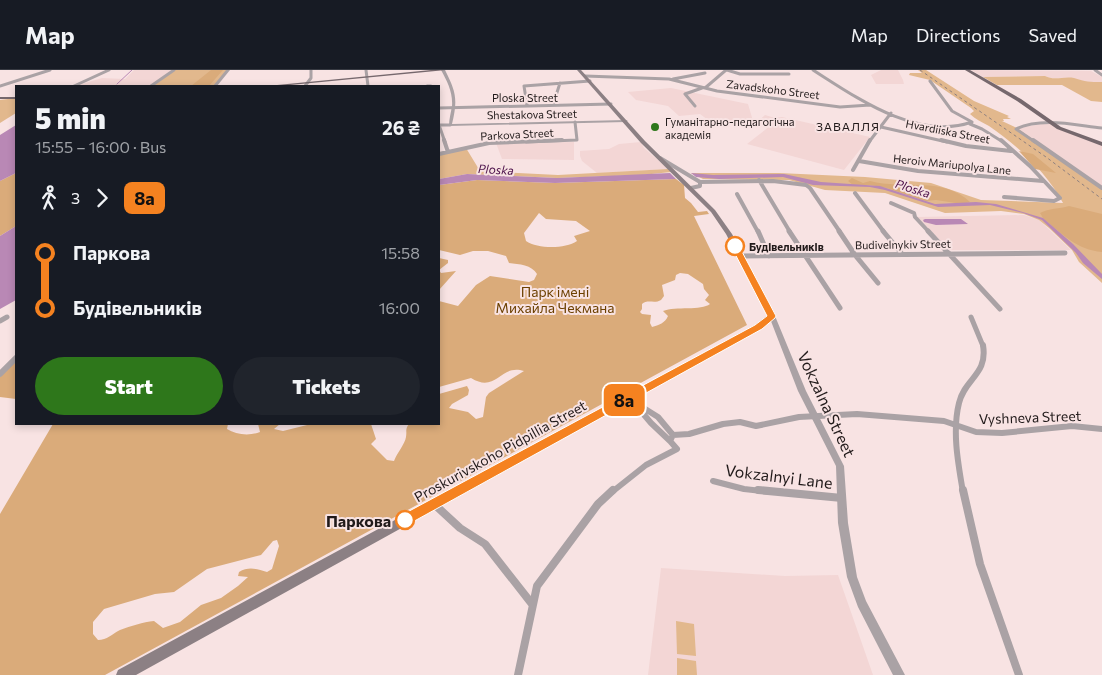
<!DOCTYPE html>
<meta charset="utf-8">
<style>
:root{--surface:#171b24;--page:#20242c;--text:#f1f3f6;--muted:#9ea1a6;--line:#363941;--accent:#2e771b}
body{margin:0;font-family:Commissioner,sans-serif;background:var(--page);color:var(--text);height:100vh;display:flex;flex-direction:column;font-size:19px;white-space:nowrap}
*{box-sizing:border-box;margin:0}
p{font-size:16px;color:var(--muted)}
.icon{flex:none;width:28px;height:28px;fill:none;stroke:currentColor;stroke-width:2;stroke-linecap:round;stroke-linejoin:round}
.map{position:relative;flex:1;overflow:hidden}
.panel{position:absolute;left:15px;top:15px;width:425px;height:340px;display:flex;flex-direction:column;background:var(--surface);border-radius:0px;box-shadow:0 2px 8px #0003}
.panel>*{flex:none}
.badge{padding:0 10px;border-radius:8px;font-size:18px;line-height:32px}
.map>.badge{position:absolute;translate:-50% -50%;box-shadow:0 0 0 2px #fff}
.legs{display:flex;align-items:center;gap:8px;height:55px;padding:0 20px;font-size:16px}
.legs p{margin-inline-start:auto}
.headline{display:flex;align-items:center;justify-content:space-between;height:85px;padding:0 20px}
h1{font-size:28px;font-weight:800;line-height:38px}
.primary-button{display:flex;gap:10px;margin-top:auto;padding:10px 20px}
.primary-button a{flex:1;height:58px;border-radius:30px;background:var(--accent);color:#fff;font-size:20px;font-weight:800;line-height:58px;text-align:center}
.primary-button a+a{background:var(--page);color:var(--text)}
ul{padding:0 20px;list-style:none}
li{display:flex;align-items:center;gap:18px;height:55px;font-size:19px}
li i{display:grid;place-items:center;width:8px;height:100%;margin:0 6px;background:currentColor}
li i::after{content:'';width:12px;height:12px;margin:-6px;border:4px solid;border-radius:50%;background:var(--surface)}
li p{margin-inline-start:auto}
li:first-child i{background:linear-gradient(#0000 50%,currentColor 0)}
li:last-child i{background:linear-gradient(currentColor 50%,#0000 0)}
header{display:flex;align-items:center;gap:30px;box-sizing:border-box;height:70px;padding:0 25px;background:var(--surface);border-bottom:1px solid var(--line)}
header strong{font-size:24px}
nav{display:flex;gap:28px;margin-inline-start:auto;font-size:18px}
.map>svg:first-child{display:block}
.built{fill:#f3d6d5}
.green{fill:#e2b88d}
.forest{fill:#daab7a;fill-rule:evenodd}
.water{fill:#b988b5}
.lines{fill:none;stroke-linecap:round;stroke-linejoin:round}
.stream{stroke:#b988b5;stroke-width:1}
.minor-far4{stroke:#aaa2a5;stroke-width:3}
.minor-far3{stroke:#aaa2a5;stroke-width:4}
.minor-far2{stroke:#aaa2a5;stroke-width:5}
.minor-far1{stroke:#aaa2a5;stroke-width:6}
.minor{stroke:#aaa2a5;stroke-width:8}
.tertiary{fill:#aaa2a5;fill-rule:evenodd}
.secondary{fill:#8c8084;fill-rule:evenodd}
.primary{fill:#76686d;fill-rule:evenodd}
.rail{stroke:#8d7f7f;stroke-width:1;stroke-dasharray:3 3;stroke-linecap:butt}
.line-1{fill:#f58220;stroke:#fff}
.poi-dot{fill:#2e771b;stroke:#f8e3e3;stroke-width:2}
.stop-1-dot{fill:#fff;stroke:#f58220;stroke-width:2.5}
.labels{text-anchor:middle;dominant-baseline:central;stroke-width:4;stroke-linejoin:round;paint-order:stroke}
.far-street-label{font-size:11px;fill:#211a1a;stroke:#f8e3e3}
.far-poi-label{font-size:11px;fill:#211a1a;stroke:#f8e3e3;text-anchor:start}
.far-stop-label{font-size:11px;font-weight:bold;fill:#211a1a;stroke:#f8e3e3;text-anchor:start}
.far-neighbourhood-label{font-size:12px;letter-spacing:1px;fill:#211a1a;stroke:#f8e3e3}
.far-water-label{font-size:12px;font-style:italic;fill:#490d47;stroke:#f8e3e3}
.park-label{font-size:14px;fill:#6c4000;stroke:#f8e3e3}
.street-label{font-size:14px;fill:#211a1a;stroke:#f8e3e3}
.near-street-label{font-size:16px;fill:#211a1a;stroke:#f8e3e3}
.near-stop-label{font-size:16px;font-weight:bold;fill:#211a1a;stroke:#f8e3e3;text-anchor:end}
</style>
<header>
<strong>Map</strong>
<nav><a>Map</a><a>Directions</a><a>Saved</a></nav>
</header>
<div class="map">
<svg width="1102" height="605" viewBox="0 0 1102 605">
<rect width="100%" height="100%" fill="#f8e3e3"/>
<!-- built -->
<path class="built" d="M134 0H173L150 16H75L102 8 125 9Z
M881 0H898L903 10 904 14H876L871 5Z
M971 0 1091 1 1102 7V12H1080L1073 8H1050L1045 6 983 7Z
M671 18 748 34 753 51 708 50 700 44 679 46 668 36 636 30 628 22Z
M765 45 775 48 782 47 870 67 844 100 747 74 770 56 757 52Z
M1049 53 1102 74V118L1017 58Z
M574 72V90L502 89 496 73Z
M641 72 644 78 668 99 597 103 582 91 580 86V81L609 79 619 74Z
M1024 145 1039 150 1071 180H950L917 147Z
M661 498 785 506 838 505 873 605H648Z"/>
<!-- green -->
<path class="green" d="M175 0H227L214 16H153Z
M918 0H926L974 31 1009 46 1007 47 1011 49H1003L1004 51H1002L1017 58 1102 118V213L1079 192 1072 180 1049 158 1039 150 1024 144 1001 141 945 143 885 123 825 120 789 110 703 109 691 103H779L865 107 931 113 981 130 1063 133C1047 103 1018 76 989 56 982 52 975 49 970 44L974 41 971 38 930 10 909 5 910 3H922Z
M1045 6C1054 11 1064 6 1074 8 1086 12 1089 12 1102 12V32L1091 31 1062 15H997L983 7Z
M16 28V43L0 53V30Z
M466 78 480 101 558 105 668 99 671 102 642 105 557 108 467 104 439 109V85Z
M676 551 694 554 696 586 677 584Z
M677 588 696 591 697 605H677Z"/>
<!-- forest -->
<path class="forest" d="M211 0H223L209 16H191Z
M1019 81 1033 84 1056 103 1035 99Z
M16 103V156L0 166V111Z
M852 108 863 113 870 111C904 120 943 106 970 132L962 134 936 130 926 131 887 118 871 115H853L848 111Z
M676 109 684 115 685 128 691 133 698 142 707 141 709 144 694 146 747 255 105 605H0V444L53 354H228L227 359C236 365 250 366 260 362L258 354H280L274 359 283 361 311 354H371L376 369 371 374 387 390 394 391C397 383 405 374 406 367 407 361 405 359 409 354H439V324L467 316 469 320 468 325 452 334 449 338 468 342 476 349 483 347 486 327 489 323 524 301C500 293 497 324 471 308L439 317V231L458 236 476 215 490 206 529 212 534 210 537 204C532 195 519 194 509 193L506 186 488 181H473L460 185 439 180V115L477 110 555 113ZM539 143 546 149 576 151 590 161 574 166 577 171C565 179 538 179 526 171L524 163ZM680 203 688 204 703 214 704 219 709 225 705 230 710 234C701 241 676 236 663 241L668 246C665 253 659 255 652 257L650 253 651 245 642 244 640 242 642 239V234C647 229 655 234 661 230L664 226 662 215 675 210 676 205ZM277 470 279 476 272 499 267 502C257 499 249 496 239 502L238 506 248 507 238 516 221 528 201 535 180 552 163 558 154 551C143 552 131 556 120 560 112 564 107 570 98 570L93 564V552L104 539 155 524 174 522 207 499 261 485 273 471Z
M1069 136 1102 144V182C1077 180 1062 164 1043 148L1040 143C1049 138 1059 139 1069 136Z
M439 188 448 190V193L439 200 441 203 456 201 439 220Z
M16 290V329L0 327V307Z"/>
<!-- water -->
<path class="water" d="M16 55V103L0 111V65Z
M670 103 676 109 555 113 477 110 439 115V109L467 104 557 108Z
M691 103 713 105 784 104 821 112 880 116 935 134 976 132 996 134 1043 148 1073 174 1102 204V209L1083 193 1076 183 1042 150 1023 143 990 135 938 137 885 120 870 117 813 115 783 107 719 109 696 107Z
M925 149H961L968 154 936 155 924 152 923 150Z
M16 156V230L0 239V166Z"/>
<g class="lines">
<!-- stream -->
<path class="stream" d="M117 14 132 0"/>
<!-- minor-far4 -->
<path class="minor-far4" d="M366 0 368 16
M727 0 740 4H789
M813 0C857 28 917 71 972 52
M1095 0 1102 5
M585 6 669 9 717 21 840 37 870 35
M673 9 705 3
M930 11 952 41 972 52
M0 16 50 0
M74 16 109 0
M151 16 174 0
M305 16 311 8V0
M427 16H431
M705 18 726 0
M527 35 524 16 590 11
M553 35 560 13
M695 36 685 24 702 18
M439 38 611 34
M970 54 982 59 1003 72
M881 57 947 72
M445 72 439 55H450
M526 72 577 70 575 52
M869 72 891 43
M1035 72 1016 59C1042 47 1074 55 1102 58"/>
<!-- minor-far3 -->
<path class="minor-far3" d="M444 70 448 82
M941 70 966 76 1011 81
M1001 70 1030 96 1060 128 1054 131 1004 127
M1033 70 1102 118
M439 84 489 73 562 70
M660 88 700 112 773 111 806 115 810 118 840 162
M859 91 918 101 1043 111
M853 100 870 70
M759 110 790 162
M691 118 700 116V112
M855 123 884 162
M737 124 758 162
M891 133 914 143 915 147 929 162"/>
<!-- minor-far2 -->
<path class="minor-far2" d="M758 161 769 186
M789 161 840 238
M839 161 855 185 878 213
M883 161 902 184
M928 161 1000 239
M741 186 1065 183
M971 247 983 276
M0 251 7 247"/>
<!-- minor-far1 -->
<path class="minor-far1" d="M0 304 16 288
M629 327 651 353 670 371
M642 337 658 347 673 365
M713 411 744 419 772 422
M612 422 646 395 677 379 670 371 673 365 689 364 723 354 740 352 756 356 799 347 857 344 944 351 976 362 1002 363 1072 356 1102 359
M963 422C958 393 952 361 959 333 965 308 988 305 983 275"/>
<!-- minor -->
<path class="minor" d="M758 420 842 428
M963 420 980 494 1019 605
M434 434 460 458 485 474 532 534
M518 605 537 516 598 434 613 420"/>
<!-- tertiary -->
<path class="tertiary" d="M226 0H230L217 16H213Z
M441 0H445C456 22 458 29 452 54L626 50 628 51 626 52 449 56C449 49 451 42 452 36 453 22 447 11 441 0Z
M772 244 775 246 806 321 844 396 848 453 857 507 866 531 905 605H893L858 537 847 507 838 453 836 396 798 321 769 246Z"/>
<!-- secondary -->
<path class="secondary" d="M577 0H581L645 71 715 140 732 164 776 246 775 248 761 259 136 605H116L118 600 755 255 768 245 726 164 711 142 641 73Z"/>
<!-- primary -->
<path class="primary" d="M431 0H446L280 16H267Z
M965 0H970L1021 29 1061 57 1102 72V76L1057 59 1017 31Z
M0 27H16V29H0Z"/>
<!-- rail -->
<path class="rail" d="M920 0 1046 87 1102 129"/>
</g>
<!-- line-1 -->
<path class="line-1" d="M733 174 739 176 776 246 775 248 762 259 409 454 405 455 400 454 399 450 400 446 755 255 767 246 731 176Z"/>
<!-- markers -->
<circle class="poi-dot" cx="655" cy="57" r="5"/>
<g class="stop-1-dot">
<circle cx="735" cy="176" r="9"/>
<circle cx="405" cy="450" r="9"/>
</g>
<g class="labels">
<!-- far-street labels -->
<g class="far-street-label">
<text transform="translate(773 19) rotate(7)">Zavadskoho Street</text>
<text x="525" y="27">Ploska Street</text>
<text transform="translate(532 44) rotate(-1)">Shestakova Street</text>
<text transform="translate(948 61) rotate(11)">Hvardiiska Street</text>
<text transform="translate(517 64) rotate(-3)">Parkova Street</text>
<text transform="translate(952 94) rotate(6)">Heroiv Mariupolya Lane</text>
<text transform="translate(903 174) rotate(-1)">Budivelnykiv Street</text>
</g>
<!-- far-poi labels -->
<g class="far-poi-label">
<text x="665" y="51">Гуманітарно-педагогічна<tspan x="665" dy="13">академія</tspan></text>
</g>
<!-- far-stop labels -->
<g class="far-stop-label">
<text x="749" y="176">Будівельників</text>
</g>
<!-- far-neighbourhood labels -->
<g class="far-neighbourhood-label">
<text x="848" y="56">ЗАВАЛЛЯ</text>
</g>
<!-- far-water labels -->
<g class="far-water-label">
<text transform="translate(496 99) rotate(3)">Ploska</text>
<text transform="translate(913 118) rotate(18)">Ploska</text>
</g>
<!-- park labels -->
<g class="park-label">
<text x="555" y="221">Парк імені<tspan x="555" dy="16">Михайла Чекмана</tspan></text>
</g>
<!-- street labels -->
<g class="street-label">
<text transform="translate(1030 347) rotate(-2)">Vyshneva Street</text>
<text transform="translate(500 381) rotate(-29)">Proskurivskoho Pidpillia Street</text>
</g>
<!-- near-street labels -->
<g class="near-street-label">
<text transform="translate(827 334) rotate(65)">Vokzalna Street</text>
<text transform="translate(779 406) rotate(7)">Vokzalnyi Lane</text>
</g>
<!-- near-stop labels -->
<g class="near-stop-label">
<text x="391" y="450">Паркова</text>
</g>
</g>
</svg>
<b class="badge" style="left:624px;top:330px;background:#f58220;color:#111">8а</b>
<section class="panel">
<div class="headline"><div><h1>5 min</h1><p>15:55 – 16:00 · Bus</p></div><b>26 ₴</b></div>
<div class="legs"><svg class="icon" aria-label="walk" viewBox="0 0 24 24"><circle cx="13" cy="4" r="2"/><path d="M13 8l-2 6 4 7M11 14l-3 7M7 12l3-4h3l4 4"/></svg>3<svg class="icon" aria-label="forward" viewBox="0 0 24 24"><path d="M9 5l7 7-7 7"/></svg><b class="badge" style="background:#f58220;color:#111">8а</b></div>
<ul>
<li><i style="color:#f58220"></i><b>Паркова</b><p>15:58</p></li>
<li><i style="color:#f58220"></i><b>Будівельників</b><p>16:00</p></li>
</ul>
<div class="primary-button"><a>Start</a><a>Tickets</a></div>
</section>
</div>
